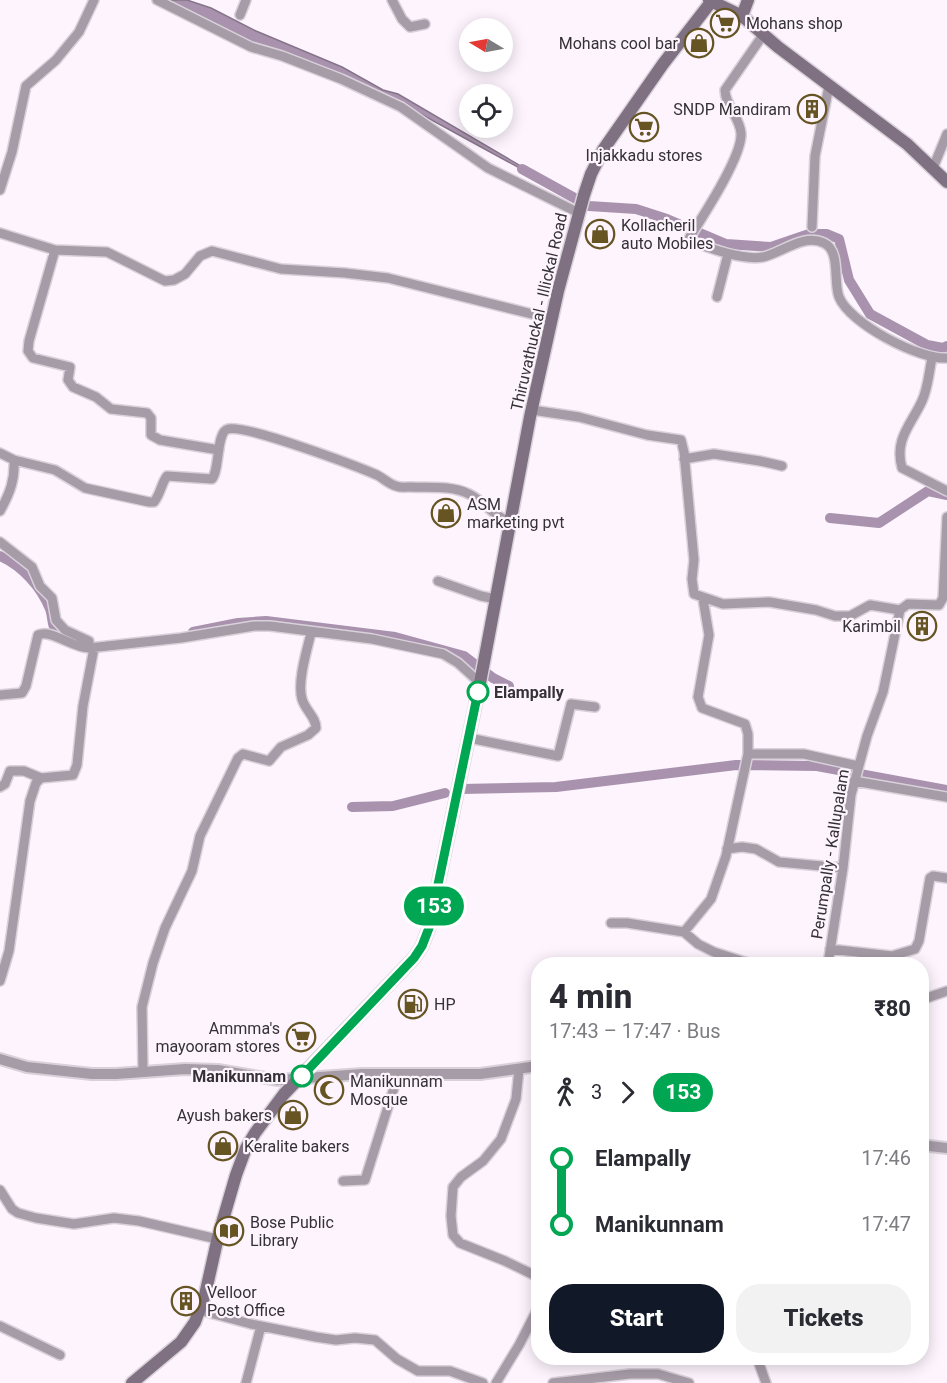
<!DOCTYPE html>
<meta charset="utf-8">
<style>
:root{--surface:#fff;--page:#f2f2f3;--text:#2b2b33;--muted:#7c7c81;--accent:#111827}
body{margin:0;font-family:Roboto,sans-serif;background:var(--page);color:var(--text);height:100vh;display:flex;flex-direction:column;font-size:22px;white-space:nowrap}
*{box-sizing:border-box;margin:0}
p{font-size:20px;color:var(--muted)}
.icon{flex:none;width:33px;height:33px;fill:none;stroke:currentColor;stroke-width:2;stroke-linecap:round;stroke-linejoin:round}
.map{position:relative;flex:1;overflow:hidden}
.sheet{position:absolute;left:531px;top:957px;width:398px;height:408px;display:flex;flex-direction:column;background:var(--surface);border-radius:24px;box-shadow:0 3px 15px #0003}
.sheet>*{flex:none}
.badge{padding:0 12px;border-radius:20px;font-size:21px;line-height:39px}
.needle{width:39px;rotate:280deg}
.tools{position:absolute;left:459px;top:18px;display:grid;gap:12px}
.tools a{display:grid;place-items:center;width:54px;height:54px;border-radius:50%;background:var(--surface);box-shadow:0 3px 15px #0003;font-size:30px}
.map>.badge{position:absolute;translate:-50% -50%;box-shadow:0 0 0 3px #fff}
.legs{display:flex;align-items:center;gap:9px;height:66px;padding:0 18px;font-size:20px}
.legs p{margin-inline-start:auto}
.overview{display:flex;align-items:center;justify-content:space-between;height:102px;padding:0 18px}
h1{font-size:33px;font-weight:800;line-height:45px}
.button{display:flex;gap:12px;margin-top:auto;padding:12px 18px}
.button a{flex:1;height:69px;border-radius:24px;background:var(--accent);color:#fff;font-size:24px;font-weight:800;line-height:69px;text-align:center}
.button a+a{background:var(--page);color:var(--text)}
ul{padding:0 18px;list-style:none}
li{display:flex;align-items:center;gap:21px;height:66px;font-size:22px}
li i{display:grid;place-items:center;width:9px;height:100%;margin:0 8px;background:currentColor}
li i::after{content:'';width:15px;height:15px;margin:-8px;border:4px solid;border-radius:50%;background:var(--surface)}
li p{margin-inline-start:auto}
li:first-child i{background:linear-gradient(#0000 50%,currentColor 0)}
li:last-child i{background:linear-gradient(currentColor 50%,#0000 0)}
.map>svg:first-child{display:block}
.water{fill:#a992ae;stroke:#86758a;stroke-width:1.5}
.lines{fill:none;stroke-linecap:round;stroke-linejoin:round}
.canal{stroke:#a992ae;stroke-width:10}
.minor-casing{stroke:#d9d1da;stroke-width:12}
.tertiary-casing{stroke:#d9d1da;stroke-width:14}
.secondary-casing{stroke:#d9d1da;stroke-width:15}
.minor{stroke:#a69ca8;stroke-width:9}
.tertiary{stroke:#a69ca8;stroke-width:10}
.secondary{stroke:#7f7082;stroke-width:12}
.line-1-casing{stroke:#fff;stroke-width:14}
.line-1{stroke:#00a651;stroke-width:9}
.stop-1-dot{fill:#fff;stroke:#00a651;stroke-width:3}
.labels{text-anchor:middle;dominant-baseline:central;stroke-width:4.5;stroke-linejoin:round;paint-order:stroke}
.poi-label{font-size:16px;fill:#353236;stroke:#fdf4fe;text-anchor:start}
.street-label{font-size:16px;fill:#353236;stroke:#fdf4fe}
.stop-label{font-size:16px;font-weight:bold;fill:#353236;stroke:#fdf4fe;text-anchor:start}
</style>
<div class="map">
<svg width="947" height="1383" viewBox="0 0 947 1383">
<rect width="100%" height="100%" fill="#fdf4fe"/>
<!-- water -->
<path class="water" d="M163 0H187L211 8 256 31 342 67 383 90 398 94 589 206 406 106 262 48Z"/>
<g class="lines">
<!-- canal -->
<path class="canal" d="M522 169 589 206 636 209 667 219 726 244 771 247 809 234H827L839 239 849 280 870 314 927 345 943 348 947 346
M830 518 879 523 928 491 947 495
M0 556C21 565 41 586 50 609 52 614 52 622 54 627 59 635 74 641 82 642
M193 632 238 623 266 621 395 637 464 656 493 678 509 686
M462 789 556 787 736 765 817 766 947 790
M352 807 393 806 445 793"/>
<!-- minor casing -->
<g class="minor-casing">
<path id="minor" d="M157 0 251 47 282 56 341 79 401 107 488 168 579 213
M392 0 402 19 410 27 425 24
M240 15 246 0
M763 35 725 90C725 105 740 118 741 133 743 156 701 219 688 240 707 247 742 261 763 257 782 253 803 233 824 243 841 251 833 282 839 297 850 324 920 360 947 358
M933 168 947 134
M0 190 12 152 26 86 56 60 79 32 94 0
M812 227 815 156 829 86
M0 233 55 250 107 252 165 281 174 280 185 274 200 256 212 251 281 269 345 273 388 278 552 319
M55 250 29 341 28 351 33 358 70 367 68 380 73 387 96 397 111 409 147 413 151 418V435L160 440 219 450
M717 297 728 254
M932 358C929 372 928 388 922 401 911 425 894 439 902 468L947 491
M532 410 579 417 647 435 681 440 684 452 694 560 692 579 694 594 723 604 769 602 816 610 835 616H850L870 605 900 610
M0 453 14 460 55 470 85 488 149 502H154C161 493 161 484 167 476L212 479C220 469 216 432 228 429 245 424 356 466 377 475 383 478 389 484 396 486 401 488 406 487 410 487 430 488 450 485 469 494 484 501 491 515 510 522
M684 459 714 454 760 461 782 466
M0 511C10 493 15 480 14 460
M0 542 32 567 40 586 52 598 56 620 65 630 89 641V648
M438 581 481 596 496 599
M900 610 908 604 939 605 943 598 947 517
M0 695 22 693 26 686 38 635C52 629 72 648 89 648L181 638 254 626H270L372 639 443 654 458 663 480 683
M469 738 558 756 571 704 595 707
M748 754H804L858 766
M854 781 947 797
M0 787 5 784 10 771H24L41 778
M727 849 742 847 756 849 779 862 843 868
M611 923H627L684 932 698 944 714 952 751 964
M684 932 711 899 726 856 748 754V734L745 724 702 708 698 697 709 635 703 599
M830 949 892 956 915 949 919 941 930 878 933 876 947 878
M828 964 843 868 851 795 867 736 883 692 900 610
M0 981 9 951 30 801 36 783 41 778 73 775 77 765 83 706 94 648
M921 1000 947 991
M519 1069 516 1099 501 1139 483 1161 461 1177 453 1187 451 1216 453 1235 460 1243 505 1261 538 1277
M143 1072 142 1007 153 963 165 928 192 871 200 836 238 758 243 754 269 761 281 747 308 735 316 728C316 717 305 710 302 699 297 682 307 650 311 633
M343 1181 365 1180 398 1075
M0 1190 12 1209 18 1213 36 1218 74 1224 114 1218 139 1221 217 1239
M199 1310 251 1324 316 1337 336 1340 355 1338 375 1340 397 1359 418 1371H450L483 1383
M0 1326 60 1355
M757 1358 766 1383
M246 1383 261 1326
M496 1383 519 1345 538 1308
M553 1383 630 1374H658L689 1383"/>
</g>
<!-- tertiary casing -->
<g class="tertiary-casing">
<path id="tertiary" d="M0 1059 27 1067 92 1074H116L185 1069 218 1070 278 1080 362 1074H480L538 1066
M921 1145 947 1148"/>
</g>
<!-- secondary casing -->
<g class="secondary-casing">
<path id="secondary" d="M709 0 742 16 778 47 907 144 947 182
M742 16 748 0
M132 1383 181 1342 195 1322 205 1295 218 1237 236 1175 246 1148 255 1133 284 1094 414 958 422 946 429 928 480 683 530 417 558 291 584 195 591 174 603 150 663 64 711 2"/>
</g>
<!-- minor -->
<use href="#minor" class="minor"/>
<!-- tertiary -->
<use href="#tertiary" class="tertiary"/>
<!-- secondary -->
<use href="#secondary" class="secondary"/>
</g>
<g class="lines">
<!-- line-1 casing -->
<g class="line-1-casing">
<path id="line-1" d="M302 1076 414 958 422 946 429 928 478 692"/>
</g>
<!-- line-1 -->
<use href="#line-1" class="line-1"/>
</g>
<!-- icons -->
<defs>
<g id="supermarket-ring" transform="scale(1.5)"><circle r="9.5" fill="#fdf4fe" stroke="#665523" stroke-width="1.5"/><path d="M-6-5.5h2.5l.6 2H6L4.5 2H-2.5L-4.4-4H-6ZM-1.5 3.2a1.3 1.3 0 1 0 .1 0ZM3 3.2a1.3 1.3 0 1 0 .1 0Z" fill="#665523"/></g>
<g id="shop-ring" transform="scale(1.5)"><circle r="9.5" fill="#fdf4fe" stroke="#665523" stroke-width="1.5"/><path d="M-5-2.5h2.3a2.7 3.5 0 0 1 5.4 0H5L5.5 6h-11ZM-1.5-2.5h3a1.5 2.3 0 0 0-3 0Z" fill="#665523"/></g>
<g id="building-ring" transform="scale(1.5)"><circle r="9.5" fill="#fdf4fe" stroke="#665523" stroke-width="1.5"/><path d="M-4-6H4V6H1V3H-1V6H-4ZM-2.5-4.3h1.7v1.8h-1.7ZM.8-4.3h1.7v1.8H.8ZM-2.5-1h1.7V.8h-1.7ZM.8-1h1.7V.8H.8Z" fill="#665523"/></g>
<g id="fuel-ring" transform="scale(1.5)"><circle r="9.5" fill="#fdf4fe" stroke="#665523" stroke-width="1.5"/><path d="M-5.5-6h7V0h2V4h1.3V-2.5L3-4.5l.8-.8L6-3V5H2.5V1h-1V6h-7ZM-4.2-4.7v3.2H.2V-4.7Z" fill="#665523"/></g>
<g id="mosque-ring" transform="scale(1.5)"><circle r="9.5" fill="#fdf4fe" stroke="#665523" stroke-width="1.5"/><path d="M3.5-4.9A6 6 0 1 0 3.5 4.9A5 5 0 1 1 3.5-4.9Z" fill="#665523"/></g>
<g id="library-ring" transform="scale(1.5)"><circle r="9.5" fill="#fdf4fe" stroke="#665523" stroke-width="1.5"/><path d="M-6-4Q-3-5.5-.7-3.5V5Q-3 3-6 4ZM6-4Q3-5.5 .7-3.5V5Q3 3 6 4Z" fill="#665523"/></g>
</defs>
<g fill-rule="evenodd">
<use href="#supermarket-ring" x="725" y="23"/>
<use href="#shop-ring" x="699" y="43"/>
<use href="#building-ring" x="812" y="109"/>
<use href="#supermarket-ring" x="644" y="127"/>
<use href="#shop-ring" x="600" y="234"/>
<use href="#shop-ring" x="446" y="513"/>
<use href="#building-ring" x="922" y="626"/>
<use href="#fuel-ring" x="413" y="1004"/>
<use href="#supermarket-ring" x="301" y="1037"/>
<use href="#mosque-ring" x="329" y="1090"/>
<use href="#shop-ring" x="293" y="1115"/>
<use href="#shop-ring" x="223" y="1146"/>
<use href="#library-ring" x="229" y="1231"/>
<use href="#building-ring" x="186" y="1301"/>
</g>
<!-- markers -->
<g class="stop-1-dot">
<circle cx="478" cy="692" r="10"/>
<circle cx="302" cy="1076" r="10"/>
</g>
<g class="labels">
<!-- poi labels -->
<g class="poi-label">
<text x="746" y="23">Mohans shop</text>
<text x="678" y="43" text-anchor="end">Mohans cool bar</text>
<text x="791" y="109" text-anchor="end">SNDP Mandiram</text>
<text x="644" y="155" text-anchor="middle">Injakkadu stores</text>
<text x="621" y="225">Kollacheril<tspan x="621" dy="18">auto Mobiles</tspan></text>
<text x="467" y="504">ASM<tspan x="467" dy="18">marketing pvt</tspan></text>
<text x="901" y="626" text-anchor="end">Karimbil</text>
<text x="434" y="1004">HP</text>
<text x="280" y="1028" text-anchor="end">Ammma's<tspan x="280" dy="18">mayooram stores</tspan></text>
<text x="350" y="1081">Manikunnam<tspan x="350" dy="18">Mosque</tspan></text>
<text x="272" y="1115" text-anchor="end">Ayush bakers</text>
<text x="244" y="1146">Keralite bakers</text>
<text x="250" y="1222">Bose Public<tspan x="250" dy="18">Library</tspan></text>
<text x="207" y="1292">Velloor<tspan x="207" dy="18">Post Office</tspan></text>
</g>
<!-- street labels -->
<g class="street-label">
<text transform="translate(539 312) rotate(-77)">Thiruvathuckal - Illickal Road</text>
<text transform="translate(830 854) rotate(-81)">Perumpally - Kallupalam</text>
</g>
<!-- stop labels -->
<g class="stop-label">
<text x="494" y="692">Elampally</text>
<text x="286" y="1076" text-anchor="end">Manikunnam</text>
</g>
</g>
</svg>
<div class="tools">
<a><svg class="needle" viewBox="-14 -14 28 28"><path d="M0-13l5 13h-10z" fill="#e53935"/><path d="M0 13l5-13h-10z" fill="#7c7c81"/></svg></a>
<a><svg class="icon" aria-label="locate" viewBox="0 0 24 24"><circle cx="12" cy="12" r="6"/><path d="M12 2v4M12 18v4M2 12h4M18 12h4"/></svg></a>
</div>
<b class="badge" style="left:434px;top:906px;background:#00a651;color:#fff">153</b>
<section class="sheet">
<div class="overview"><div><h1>4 min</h1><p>17:43 – 17:47 · Bus</p></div><b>₹80</b></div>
<div class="legs"><svg class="icon" aria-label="walk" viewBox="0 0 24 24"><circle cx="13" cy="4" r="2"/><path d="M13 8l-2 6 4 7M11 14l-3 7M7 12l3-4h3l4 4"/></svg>3<svg class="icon" aria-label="forward" viewBox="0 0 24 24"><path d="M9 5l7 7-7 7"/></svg><b class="badge" style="background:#00a651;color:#fff">153</b></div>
<ul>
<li><i style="color:#00a651"></i><b>Elampally</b><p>17:46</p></li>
<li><i style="color:#00a651"></i><b>Manikunnam</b><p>17:47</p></li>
</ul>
<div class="button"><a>Start</a><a>Tickets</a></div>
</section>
</div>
